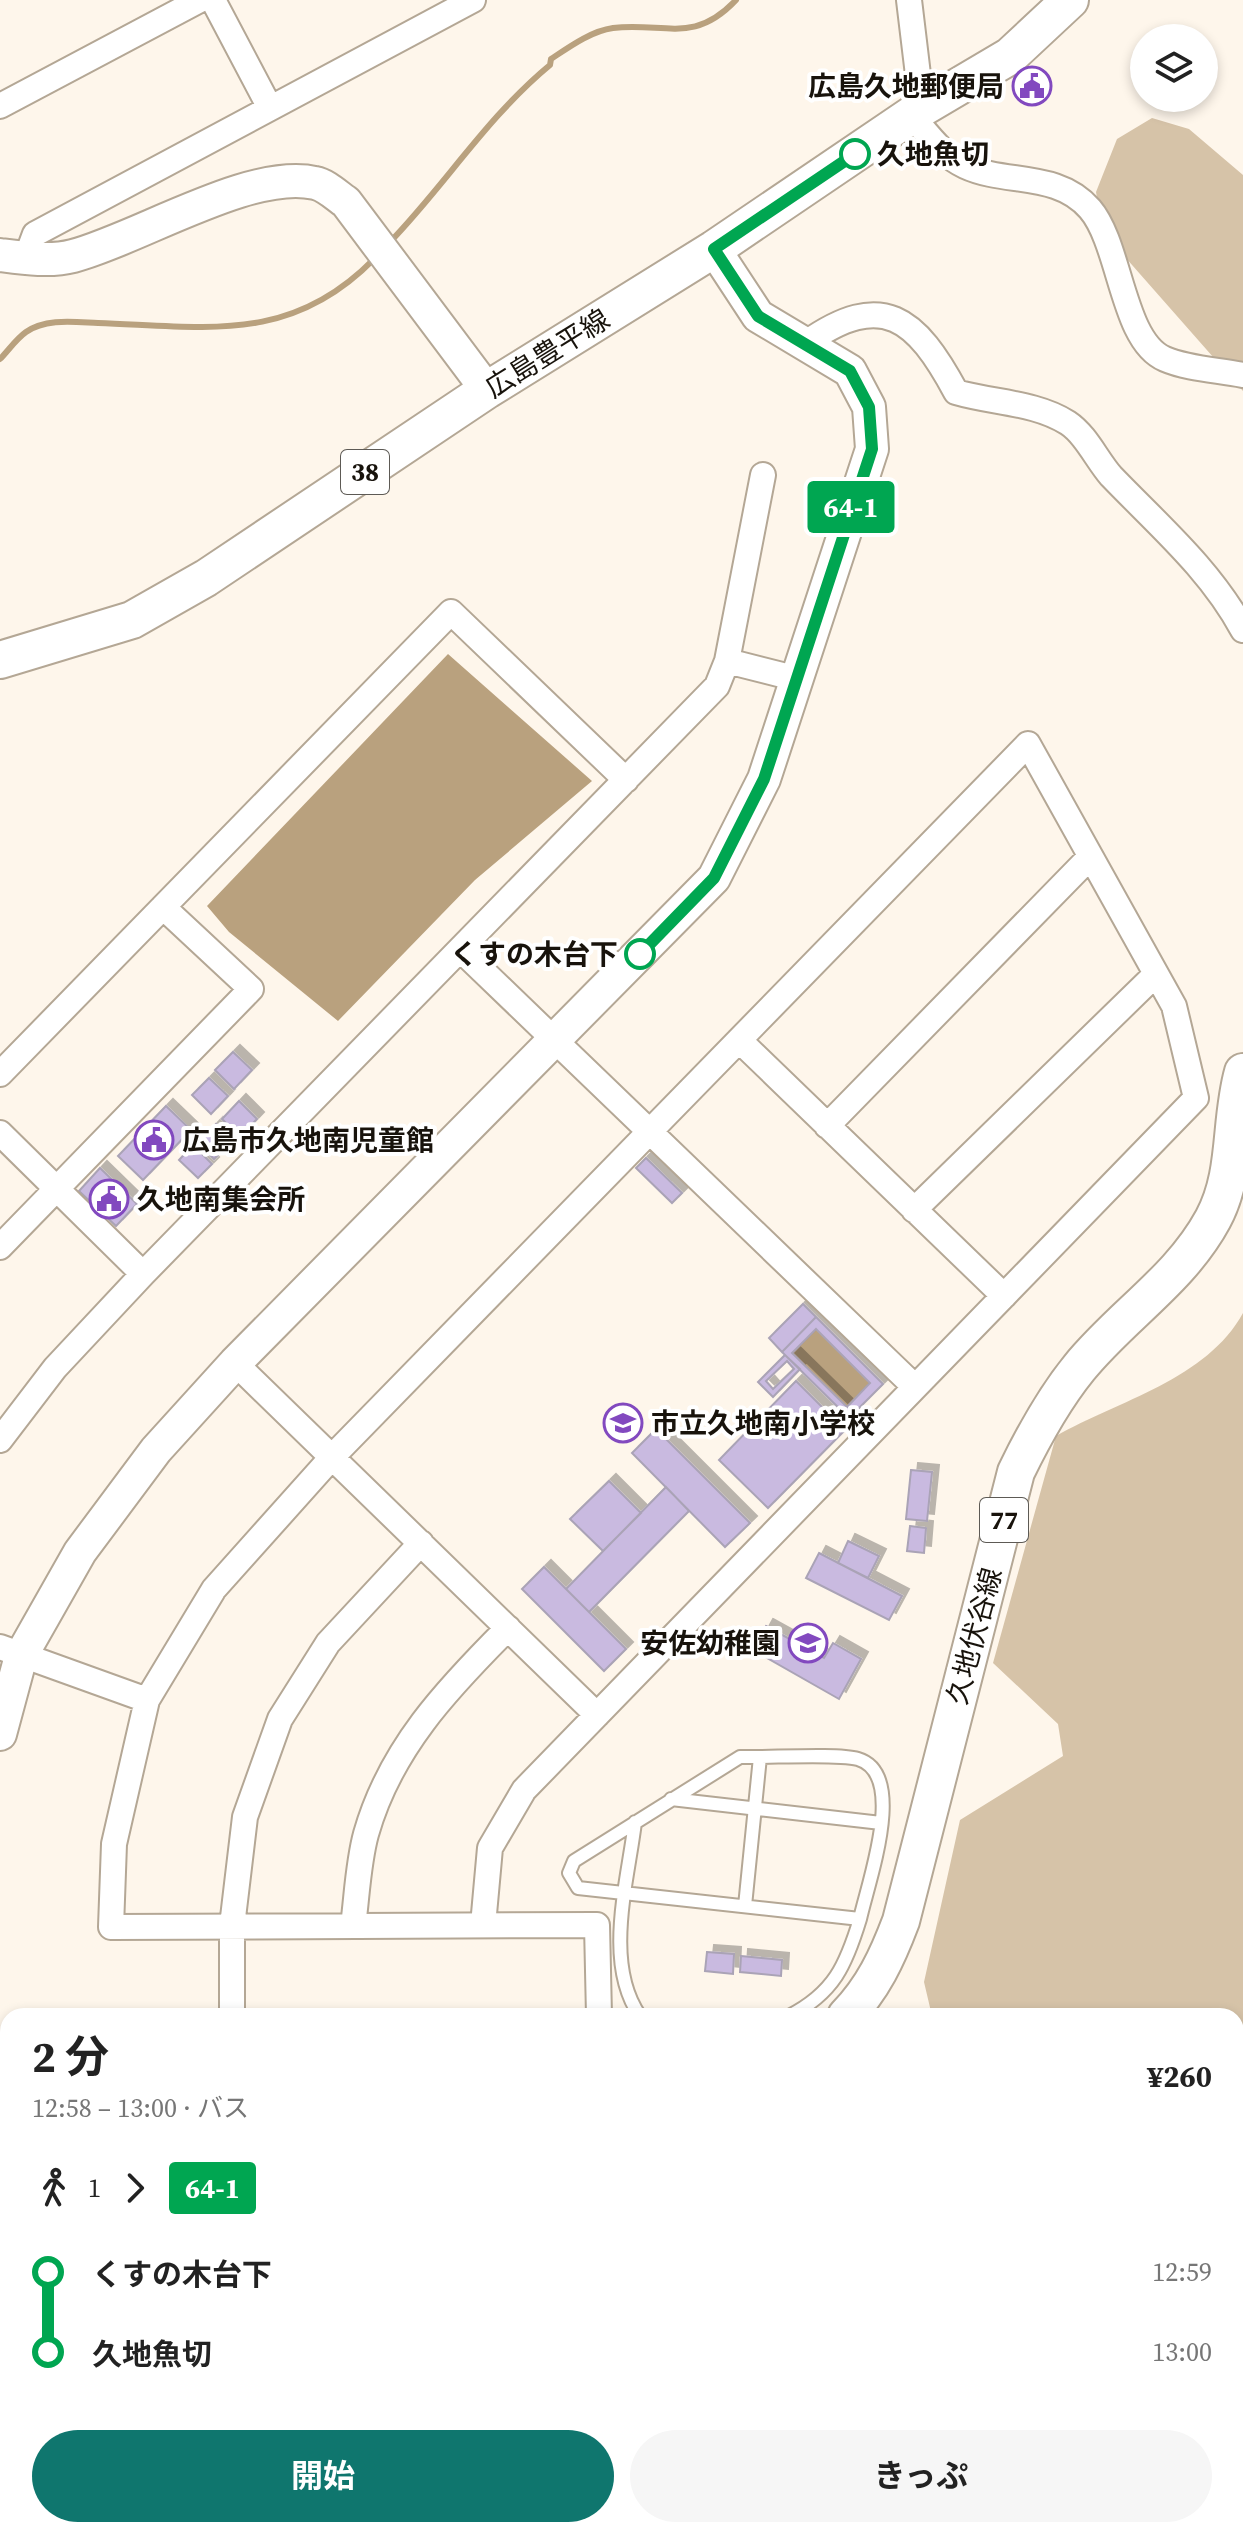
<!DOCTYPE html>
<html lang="ja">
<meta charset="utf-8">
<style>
:root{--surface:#fff;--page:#f6f6f6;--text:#222;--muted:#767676;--accent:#0f766e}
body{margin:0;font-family:"Source Serif 4","Noto Sans JP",serif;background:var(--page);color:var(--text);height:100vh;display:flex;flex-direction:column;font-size:30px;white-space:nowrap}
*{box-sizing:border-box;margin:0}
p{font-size:26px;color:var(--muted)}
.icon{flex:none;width:44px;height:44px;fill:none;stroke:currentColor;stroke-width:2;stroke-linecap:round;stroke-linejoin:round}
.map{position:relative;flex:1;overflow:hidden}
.sheet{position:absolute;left:0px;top:2008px;width:1244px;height:530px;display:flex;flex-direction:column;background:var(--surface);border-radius:24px 24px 0 0;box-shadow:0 4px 12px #0003}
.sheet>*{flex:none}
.badge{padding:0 16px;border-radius:6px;font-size:28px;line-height:52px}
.tools{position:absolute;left:1130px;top:24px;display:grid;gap:16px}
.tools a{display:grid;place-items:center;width:88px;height:88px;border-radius:50%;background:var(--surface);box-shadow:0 4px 12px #0003;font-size:40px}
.map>.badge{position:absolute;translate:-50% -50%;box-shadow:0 0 0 4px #fff}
.legs{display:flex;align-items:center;gap:12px;height:88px;padding:0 32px;font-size:26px}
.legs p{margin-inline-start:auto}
.summary{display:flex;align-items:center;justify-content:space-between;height:136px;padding:0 32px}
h1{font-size:44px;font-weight:700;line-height:60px}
.button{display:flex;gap:16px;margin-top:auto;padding:16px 32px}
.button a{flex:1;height:92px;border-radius:48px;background:var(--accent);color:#fff;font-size:32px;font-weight:700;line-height:92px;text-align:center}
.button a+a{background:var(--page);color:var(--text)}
ul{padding:0 32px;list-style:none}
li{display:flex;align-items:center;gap:28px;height:80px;font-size:30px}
li i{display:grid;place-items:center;width:12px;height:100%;margin:0 10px;background:currentColor}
li i::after{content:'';width:20px;height:20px;margin:-10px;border:6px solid;border-radius:50%;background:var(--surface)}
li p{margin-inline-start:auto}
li:first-child i{background:linear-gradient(#0000 50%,currentColor 0)}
li:last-child i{background:linear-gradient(currentColor 50%,#0000 0)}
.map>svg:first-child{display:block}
.green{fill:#d6c3a8}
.water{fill:#b9a17e}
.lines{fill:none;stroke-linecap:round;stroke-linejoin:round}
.stream{stroke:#b9a17e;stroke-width:6}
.building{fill:#c9bae0;stroke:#aaa3b6;stroke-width:2;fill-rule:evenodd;filter:url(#shadow)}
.lane-casing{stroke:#b4a795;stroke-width:16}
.street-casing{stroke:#b4a795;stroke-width:28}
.secondary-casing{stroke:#b4a795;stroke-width:36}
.primary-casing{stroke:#b4a795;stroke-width:40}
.lane{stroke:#fff;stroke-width:12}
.street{stroke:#fff;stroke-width:24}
.secondary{stroke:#fff;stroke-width:32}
.primary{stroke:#fff;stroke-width:36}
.line-1-casing{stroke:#fff;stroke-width:18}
.line-1{stroke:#00a651;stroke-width:12}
.stop-1-dot{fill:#fff;stroke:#00a651;stroke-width:4}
.labels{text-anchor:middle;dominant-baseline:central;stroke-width:8;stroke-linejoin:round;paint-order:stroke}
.shield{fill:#fff;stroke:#5d5a55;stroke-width:2}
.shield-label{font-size:26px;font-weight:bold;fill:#18130c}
.poi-label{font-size:28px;font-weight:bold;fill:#18130c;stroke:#fff;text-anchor:start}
.stop-label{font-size:28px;font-weight:bold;fill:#18130c;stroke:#fff;text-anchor:start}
.street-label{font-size:28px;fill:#18130c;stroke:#fff}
</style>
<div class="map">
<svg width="1243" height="2537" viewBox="0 0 1243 2537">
<defs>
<filter id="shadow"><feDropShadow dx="7" dy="-7" stdDeviation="0" flood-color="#0004"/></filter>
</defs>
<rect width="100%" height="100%" fill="#fef6eb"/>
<!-- green -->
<path class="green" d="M1152 118 1189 129 1243 175V391L1103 232 1096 192 1117 139Z
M1243 1313V2537H1004L1008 2530H1236V2016H932L924 1982 960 1820 1063 1756 1058 1724 993 1663 1056 1436C1118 1401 1207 1379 1243 1313Z"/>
<!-- water -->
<path class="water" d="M448 654 592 781 475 880 338 1021 229 932 207 906Z
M816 1329 870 1383 847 1407 792 1353Z"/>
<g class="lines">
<!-- stream -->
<path class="stream" d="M390 242C445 185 488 116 550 65L551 59C569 47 591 31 613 28 664 22 694 45 736 0
M0 359C8 351 16 339 26 332 46 318 74 322 98 323 207 327 291 344 374 259"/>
</g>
<!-- building -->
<path class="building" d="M233 1052 252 1070 234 1089 215 1070Z
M209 1078 228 1096 211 1114 192 1095Z
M239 1101 257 1119 240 1137 222 1119Z
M166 1106 191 1130 143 1180 118 1156Z
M216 1124 233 1140 214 1159 198 1143Z
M193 1145 212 1164 198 1178 179 1160Z
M646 1158 682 1193 672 1203 636 1168Z
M100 1168 137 1204 116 1226 79 1191Z
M803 1304 816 1317 782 1352 769 1338Z
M816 1317 883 1384 849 1418 782 1352ZM816 1329 870 1383 847 1407 792 1353Z
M785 1355 800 1369 773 1397 758 1382ZM787 1361 794 1369 773 1389 766 1381Z
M796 1381 845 1430 768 1508 719 1460Z
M656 1429 750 1523 725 1547 632 1453Z
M911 1470 932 1472 927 1521 906 1519Z
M609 1481 641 1513 603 1551 570 1519Z
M666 1487 689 1511 589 1612 566 1589Z
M910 1526 926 1528 924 1553 907 1551Z
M848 1541 879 1556 868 1578 838 1563Z
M819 1553 902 1596 889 1620 806 1578Z
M544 1567 626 1649 604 1671 522 1589Z
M766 1626 824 1658 833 1643 861 1659 839 1699 753 1650Z
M707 1952 734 1954 733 1974 705 1971Z
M741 1956 782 1960 781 1976 740 1972Z"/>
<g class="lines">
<!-- lane casing -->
<g class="lane-casing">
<path id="lane" d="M740 1757C767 1758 837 1753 858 1759 908 1774 868 1882 860 1919L578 1888 569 1873 574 1861Z
M671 1799 881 1823
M635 1822C628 1881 603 1963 640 2016
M745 1906 760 1757
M789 2016C834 1993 846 1965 860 1919"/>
</g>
<!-- street casing -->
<g class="street-casing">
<path id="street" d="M213 0 270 108
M909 0 922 108
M0 106 200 0
M912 116C927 133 943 156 965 166 1006 185 1057 171 1090 209 1121 245 1122 341 1165 359 1188 369 1219 370 1243 375
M26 258 35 234 473 0
M806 343C883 289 916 318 956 392 993 403 1035 402 1068 423 1086 435 1097 460 1111 476 1158 525 1210 569 1243 630
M727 661 798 679
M462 951 915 1387
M739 1040 1004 1296
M0 1074 451 612 626 780
M827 1126 1090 857
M0 1133 143 1274
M914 1210 1156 974
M0 1247 251 989 163 907
M235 1363 597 1715
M0 1440 55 1368 143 1274 717 686 727 661 763 475
M0 1647 147 1700
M483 1925 490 1848 524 1790 1196 1098 1174 1006 1028 744 333 1456 214 1589 147 1700 114 1844 111 1927 597 1925 599 2016
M353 1926C357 1896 358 1863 366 1834 390 1749 447 1689 508 1628
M232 2016V1926L245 1817 280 1719 328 1643 421 1543
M0 2056H8
M0 2356H8
M116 2530V2537
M234 2530V2537
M602 2530V2537
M812 2530 823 2537
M356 2537V2530
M475 2537V2530
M728 2537V2530"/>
</g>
<!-- secondary casing -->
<g class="secondary-casing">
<path id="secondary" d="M0 255C23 258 50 262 73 256 138 239 251 168 315 183 326 185 337 196 346 202L487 390
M0 1734 21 1656 80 1552 156 1450 235 1363 714 878 764 779 872 449 869 407 850 371 758 316 714 249"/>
</g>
<!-- primary casing -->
<g class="primary-casing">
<path id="primary" d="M0 660 132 620 206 578 487 390 714 249 922 108 1010 56 1070 0
M846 2016C873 1988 887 1958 901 1921L1016 1472C1034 1435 1053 1400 1079 1368 1121 1316 1180 1280 1213 1219 1238 1173 1229 1121 1243 1072
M946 2530 952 2537"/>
</g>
<!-- lane -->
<use href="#lane" class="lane"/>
<!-- street -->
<use href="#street" class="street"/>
<!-- secondary -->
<use href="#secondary" class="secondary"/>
<!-- primary -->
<use href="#primary" class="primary"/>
</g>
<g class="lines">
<!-- line-1 casing -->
<g class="line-1-casing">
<path id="line-1" d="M640 954 714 878 764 779 872 449 869 407 850 371 758 316 714 249 855 154"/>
</g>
<!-- line-1 -->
<use href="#line-1" class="line-1"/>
</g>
<!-- icons -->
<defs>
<g id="civic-ring" transform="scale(2)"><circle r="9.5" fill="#fff" stroke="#8249bf" stroke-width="1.5"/><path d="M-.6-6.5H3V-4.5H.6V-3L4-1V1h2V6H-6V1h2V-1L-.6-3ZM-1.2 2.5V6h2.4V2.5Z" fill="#8249bf"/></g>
<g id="school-ring" transform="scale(2)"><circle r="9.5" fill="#fff" stroke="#8249bf" stroke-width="1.5"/><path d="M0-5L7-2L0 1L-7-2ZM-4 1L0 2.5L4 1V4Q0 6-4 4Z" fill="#8249bf"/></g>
</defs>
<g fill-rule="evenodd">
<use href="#civic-ring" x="1032" y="86"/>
<use href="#civic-ring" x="154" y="1140"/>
<use href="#civic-ring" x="109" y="1199"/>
<use href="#school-ring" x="623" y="1423"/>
<use href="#school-ring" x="808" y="1643"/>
</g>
<!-- markers -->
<g class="stop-1-dot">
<circle cx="855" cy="154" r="14"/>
<circle cx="640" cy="954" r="14"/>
</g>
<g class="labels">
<!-- shield labels -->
<g class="shield">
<rect x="341" y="450" width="48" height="44" rx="6"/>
<rect x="980" y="1498" width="48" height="44" rx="6"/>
</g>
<g class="shield-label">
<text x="365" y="472">38</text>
<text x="1004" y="1520">77</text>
</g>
<!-- poi labels -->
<g class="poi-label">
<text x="1004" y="86" text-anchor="end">広島久地郵便局</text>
<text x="182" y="1140">広島市久地南児童館</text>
<text x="137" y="1199">久地南集会所</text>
<text x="651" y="1423">市立久地南小学校</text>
<text x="780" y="1643" text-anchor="end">安佐幼稚園</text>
</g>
<!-- stop labels -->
<g class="stop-label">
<text x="877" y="154">久地魚切</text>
<text x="618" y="954" text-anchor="end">くすの木台下</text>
</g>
<!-- street labels -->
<g class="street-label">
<text transform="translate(547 353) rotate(-32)">広島豊平線</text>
<text transform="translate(974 1636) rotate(-75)">久地伏谷線</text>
</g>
</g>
</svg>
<div class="tools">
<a><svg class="icon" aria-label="layers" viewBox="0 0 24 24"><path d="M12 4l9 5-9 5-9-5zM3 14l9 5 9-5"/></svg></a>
</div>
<b class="badge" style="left:851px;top:507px;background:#00a651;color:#fff">64-1</b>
<section class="sheet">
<div class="summary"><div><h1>2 分</h1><p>12:58 – 13:00 · バス</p></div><b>¥260</b></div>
<div class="legs"><svg class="icon" aria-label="walk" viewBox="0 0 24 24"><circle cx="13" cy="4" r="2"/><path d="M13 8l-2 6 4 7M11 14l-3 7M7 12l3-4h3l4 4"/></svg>1<svg class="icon" aria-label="forward" viewBox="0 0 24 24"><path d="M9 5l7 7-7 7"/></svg><b class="badge" style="background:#00a651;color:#fff">64-1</b></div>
<ul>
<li><i style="color:#00a651"></i><b>くすの木台下</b><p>12:59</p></li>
<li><i style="color:#00a651"></i><b>久地魚切</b><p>13:00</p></li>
</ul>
<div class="button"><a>開始</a><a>きっぷ</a></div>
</section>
</div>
